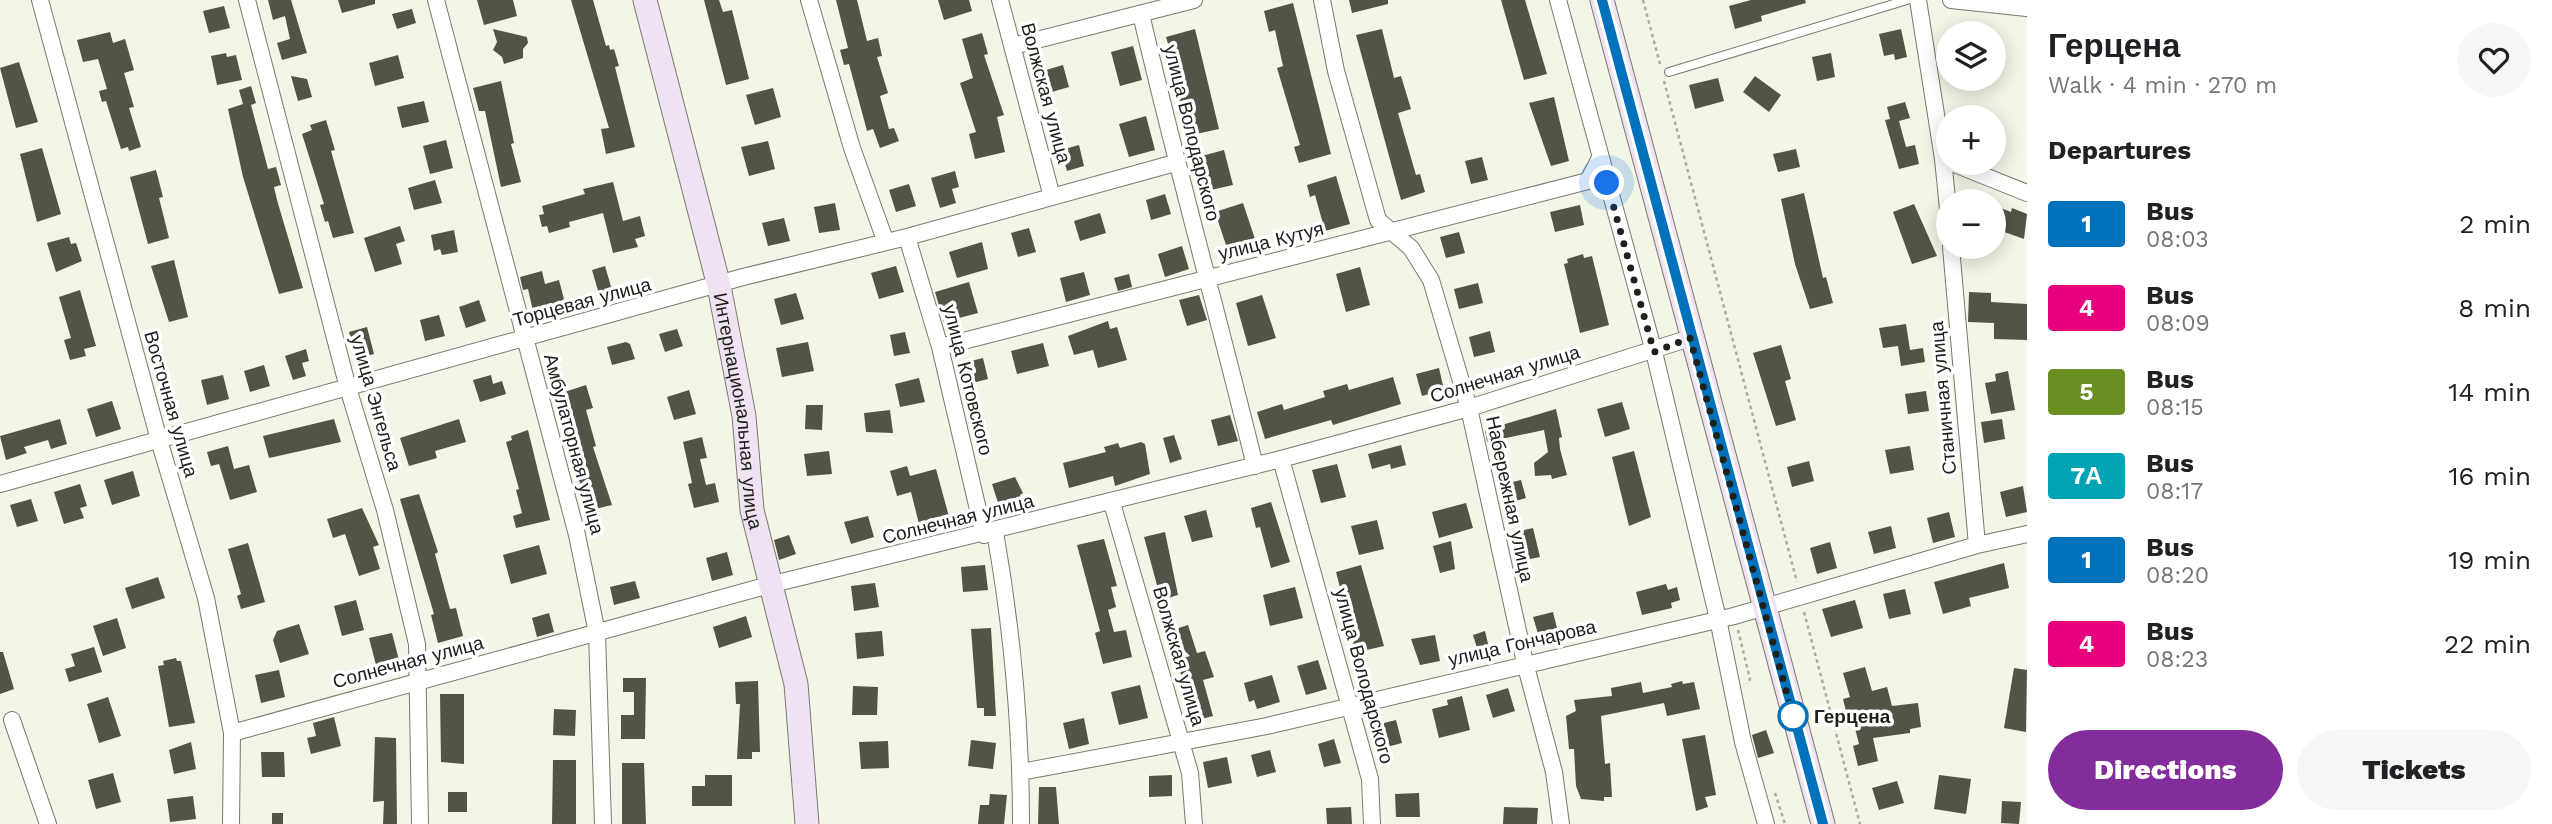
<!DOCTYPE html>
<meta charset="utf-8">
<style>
:root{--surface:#fff;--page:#f6f6f6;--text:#202124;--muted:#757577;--accent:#822d9b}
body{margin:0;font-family:"Work Sans",sans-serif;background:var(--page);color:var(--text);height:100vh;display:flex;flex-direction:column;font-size:26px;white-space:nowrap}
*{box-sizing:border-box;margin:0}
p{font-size:23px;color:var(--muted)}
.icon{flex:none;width:38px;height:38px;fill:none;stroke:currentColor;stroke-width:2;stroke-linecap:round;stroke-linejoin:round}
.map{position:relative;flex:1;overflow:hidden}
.drawer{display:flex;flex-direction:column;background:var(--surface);width:525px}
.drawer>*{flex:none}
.badge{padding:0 14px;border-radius:5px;font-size:24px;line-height:46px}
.fabs{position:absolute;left:1936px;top:21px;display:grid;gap:14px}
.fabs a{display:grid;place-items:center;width:70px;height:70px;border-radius:50%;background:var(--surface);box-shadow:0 4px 18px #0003;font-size:35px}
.you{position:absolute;width:35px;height:35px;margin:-18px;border:5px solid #fff;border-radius:50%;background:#1a73e8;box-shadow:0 0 0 10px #1a73e833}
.map>.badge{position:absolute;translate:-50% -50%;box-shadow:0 0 0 4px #fff}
h2{padding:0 21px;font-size:26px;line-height:63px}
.round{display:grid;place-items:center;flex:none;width:74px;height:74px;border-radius:37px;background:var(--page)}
.overview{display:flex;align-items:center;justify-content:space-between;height:119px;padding:0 21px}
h1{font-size:33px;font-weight:800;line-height:52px}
.button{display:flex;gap:14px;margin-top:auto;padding:14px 21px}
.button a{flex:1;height:80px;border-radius:42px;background:var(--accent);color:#fff;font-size:28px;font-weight:800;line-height:80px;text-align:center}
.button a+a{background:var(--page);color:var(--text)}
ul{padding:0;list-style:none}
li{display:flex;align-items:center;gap:21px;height:84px;padding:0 21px}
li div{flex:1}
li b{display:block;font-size:26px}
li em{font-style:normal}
li .badge{min-width:77px;font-weight:700;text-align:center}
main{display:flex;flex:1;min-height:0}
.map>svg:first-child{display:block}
.building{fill:#535447}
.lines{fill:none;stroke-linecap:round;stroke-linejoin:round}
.lane-casing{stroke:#797a6d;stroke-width:10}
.street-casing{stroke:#797a6d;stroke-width:18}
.secondary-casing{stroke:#797a6d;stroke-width:25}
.path{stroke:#acada2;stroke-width:2.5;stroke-dasharray:3.5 3.5;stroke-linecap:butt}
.lane{stroke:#fff;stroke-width:8}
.street{stroke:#fff;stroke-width:16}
.secondary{stroke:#efe2f3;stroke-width:23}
.line-casing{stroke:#fff;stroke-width:16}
.line{stroke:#0072bc;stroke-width:10}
.walk{stroke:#20201b;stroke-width:7;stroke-dasharray:0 12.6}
.stop-dot{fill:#fff;stroke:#0072bc;stroke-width:3.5}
.labels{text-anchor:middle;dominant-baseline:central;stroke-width:7;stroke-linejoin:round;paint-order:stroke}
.street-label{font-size:19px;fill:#20201b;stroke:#fff}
.stop-label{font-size:19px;font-weight:bold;fill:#20201b;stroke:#fff;text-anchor:start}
</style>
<main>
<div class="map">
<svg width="2027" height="824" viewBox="0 0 2027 824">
<rect width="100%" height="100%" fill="#f3f5e6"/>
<!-- building -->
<path class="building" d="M268 0H291L307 53 282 60 277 43 290 39 285 16 273 20Z
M338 0H375V4L342 13Z
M477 0H513L517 16 484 25Z
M571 0H593L606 46 609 45 610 50 614 49 619 66 615 67 635 147 606 154 601 129 609 128Z
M704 0H719L723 12 732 10 749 79 726 85Z
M836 0H857L867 41 878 38 882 56 877 57 888 93 880 96 889 129 894 128 899 141 880 148 873 129 867 131 849 64 844 65 840 50 848 48Z
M938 0H969L972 11 944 20Z
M1349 0H1388V4L1352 13Z
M1501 0H1525L1547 74 1524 80Z
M1751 0H1805L1806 3 1761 16 1762 21 1735 29 1729 6Z
M1293 3 1331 154 1299 163 1294 147 1300 145 1277 68 1283 66 1275 30 1269 32 1264 11Z
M224 6 230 28 209 33 203 11Z
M412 9 416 23 397 29 392 14Z
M493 29 527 37 528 43 523 49V58L504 64 502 57 493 50 497 42Z
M1195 29 1219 129 1187 136 1179 98 1184 97 1166 37Z
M1382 29 1394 78 1401 76 1411 109 1398 113 1416 175 1420 174 1425 192 1401 200 1356 35Z
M1901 29 1907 57 1895 60 1894 54 1884 56 1879 34Z
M110 32 113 43 125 39 134 70 124 73 134 107 129 108 141 147 129 151 128 147 121 149 106 101 102 102 99 91 107 89 98 59 83 62 77 40Z
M982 33 988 54 984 55 1004 115 997 117 1005 152 975 159 969 134 976 132 960 83 973 78 962 39Z
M1133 46 1142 80 1120 86 1111 52Z
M226 53 227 57 236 55 242 80 217 85 211 56Z
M1831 53 1835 77 1817 81 1812 57Z
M398 55 404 78 375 86 369 63Z
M19 62 38 122 16 128 0 68Z
M1063 65 1069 87 1045 94 1039 72Z
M291 76 307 79 312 97 298 101Z
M1755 76 1781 95 1769 112 1743 92Z
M1718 78 1724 101 1695 109 1689 85Z
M501 81 514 143 511 144 521 182 501 187 485 111H479L473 88Z
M251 86 256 103 251 105 268 169 276 167 281 185 274 187 277 200 303 288 279 294 243 177 228 109 243 104 239 90Z
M773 88 781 117 755 125 746 95Z
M1554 97 1569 161 1551 166 1529 103Z
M424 101 429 122 402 128 397 107Z
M1905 102 1910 118 1899 121 1906 147 1915 145 1919 164 1899 169 1885 120 1890 119 1887 107Z
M1146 116 1155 150 1129 157 1119 124Z
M326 120 335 150 331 151 354 233 333 238 328 221 325 222 320 205 324 204 302 134 312 130 310 125Z
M446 140 453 168 430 174 423 146Z
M768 141 775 169 749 176 741 147Z
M1079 145 1084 166 1067 171 1061 150Z
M42 148 61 214 37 222 20 154Z
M1796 149 1800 167 1778 172 1773 154Z
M1224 150 1233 185 1202 192 1194 158Z
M1482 157 1488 180 1471 184 1465 161Z
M156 170 163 197 159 198 169 238 148 244 130 177Z
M955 171 959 187 952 189 956 203 940 208 931 178Z
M1336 176 1350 224 1325 231 1315 195 1310 197 1307 185Z
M435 180 442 203 414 210 408 188Z
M613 182 623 221 640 216 645 236 635 239 638 247 613 253 603 213 569 222 570 227 549 233 547 226 542 227 539 215 544 214 542 206 585 194 583 189Z
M909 184 916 206 896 212 889 190Z
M1804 193 1823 278 1826 277 1833 303 1810 309 1795 264 1781 199Z
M1165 194 1171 214 1151 220 1146 200Z
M835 203 840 230 819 233 814 207Z
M1243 203 1256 242 1228 251 1215 212Z
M1914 204 1937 256 1912 264 1893 212Z
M1580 205 1584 225 1555 232 1550 212Z
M1993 205 2011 212 2012 208 2027 214 2024 239 1993 228Z
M1100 213 1106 233 1080 241 1074 221Z
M784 218 790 241 768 246 762 223Z
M400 226 405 241 396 244 402 264 375 272 364 238Z
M1029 228 1036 252 1018 257 1011 233Z
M454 230 458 252 442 255 440 249 434 251 431 235Z
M1459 232 1465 253 1446 258 1440 237Z
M69 237 71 244 76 243 82 261 56 272 47 243Z
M982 242 988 269 957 278 949 252Z
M1182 246 1189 269 1165 277 1158 254Z
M1583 254 1584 258 1592 256 1609 325 1580 333 1564 264 1568 263 1567 259Z
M174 260 188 317 169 322 151 266Z
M605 266 612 290 599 294 592 270Z
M896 266 904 292 879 299 871 273Z
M1360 267 1370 305 1346 312 1336 274Z
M542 271 545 284 559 280 565 303 533 311 528 289 523 290 520 277Z
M1084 272 1090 295 1066 302 1060 278Z
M1129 274 1132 287 1118 291 1114 278Z
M969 282 978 313 944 322 935 292Z
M1478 283 1483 303 1459 309 1454 289Z
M80 290 96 346 84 349 86 356 70 360 64 340 71 338 59 297Z
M1969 292 1991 293V302L2027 304V340L1994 339V323L1968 322Z
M796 293 804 319 781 325 774 299Z
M1199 295 1207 320 1187 326 1179 300Z
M1262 295 1276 338 1248 346 1236 303Z
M479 300 486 321 466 328 459 307Z
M439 315 445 336 425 341 420 320Z
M1108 321 1110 329 1117 327 1127 360 1098 368 1093 350 1074 355 1068 336Z
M1906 324 1910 350 1923 348 1925 362 1901 366 1898 346 1883 348 1879 328Z
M367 327 374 354 356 359 349 332Z
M677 329 683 346 665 352 659 334Z
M1490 331 1495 352 1474 357 1469 337Z
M905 332 910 353 894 356 890 335Z
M626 342 630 344 635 359 612 365 607 347Z
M808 342 814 371 782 377 776 348Z
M1043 343 1049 366 1017 374 1011 351Z
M1781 345 1791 379 1785 381 1796 420 1776 426 1753 353Z
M306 349 309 361 302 363 306 376 293 380 285 356Z
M983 358 988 379 961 386 955 365Z
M264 365 270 386 250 392 244 371Z
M1439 368 1444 390 1422 396 1416 374Z
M2008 371 2015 410 1991 414 1985 383 1996 381 1995 374Z
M223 375 229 399 207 405 201 380Z
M491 375 493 384 502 381 506 394 480 402 473 380Z
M1393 377 1401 404 1333 425 1331 420 1265 439 1257 412 1282 404 1284 410 1325 397 1323 391 1347 384 1349 390Z
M919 378 925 402 900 407 895 384Z
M586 385 593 408 586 410 596 446 593 447 612 505 591 510 574 468 578 467 555 395Z
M689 390 696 414 674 420 667 397Z
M1926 391 1929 411 1908 414 1905 394Z
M112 401 121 429 96 437 87 409Z
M1622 402 1630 429 1605 437 1597 409Z
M806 405H823L822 430 805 429Z
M1556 409 1562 437 1559 438 1560 449 1567 475 1552 479 1551 475 1535 476 1534 463 1548 452 1544 430 1487 442 1485 430Z
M890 410 893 433 866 432 864 413Z
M1230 415 1238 441 1218 446 1211 420Z
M60 419 67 444 51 449 48 440 24 447 27 453 6 460 0 436Z
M334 419 341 442 269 458 263 436Z
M459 419 466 442 435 451 437 458 409 466 400 438Z
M2002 419 2005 439 1984 443 1981 422Z
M528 430 550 520 516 528 513 516 522 513 516 490 519 489 506 442 512 440 511 436Z
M1174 435 1182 459 1170 463 1163 438Z
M702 437 707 458 700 459 706 485 715 483 719 502 694 508 688 484 692 483 683 442Z
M1141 442 1145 444 1150 474 1115 486 1113 476 1069 488 1063 463 1106 452 1104 447 1118 443 1120 448Z
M1401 445 1406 465 1391 469 1390 464 1372 469 1368 454Z
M228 446 234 469 249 465 257 492 230 500 219 464 211 466 207 452Z
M1910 446 1914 470 1890 474 1885 450Z
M829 451 832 474 807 476 804 454Z
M1634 451 1651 517 1629 526 1612 457Z
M1809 461 1814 481 1792 487 1787 467Z
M1337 464 1346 497 1321 503 1312 470Z
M907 466 910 476 936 469 951 524 921 532 911 492 897 496 890 471Z
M133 471 140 496 112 505 104 480Z
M1015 477 1023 493 1020 495 1021 499 999 506 992 484Z
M1521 480 1526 498 1505 504 1500 485Z
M80 484 87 506 80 508 84 518 64 524 54 492Z
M2023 486 2027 512 2006 517 2000 492Z
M419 494 438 552 435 554 450 609 456 608 463 636 438 643 431 615 434 614 400 499Z
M31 499 38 521 17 527 10 505Z
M1271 502 1290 562 1271 568 1260 527 1256 528 1251 508Z
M1466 503 1473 528 1439 538 1432 512Z
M362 508 379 545 373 547 380 569 359 576 345 534 333 538 327 519Z
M1206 510 1213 537 1192 542 1184 516Z
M1949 512 1955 537 1933 543 1927 518Z
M868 516 874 537 851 544 844 522Z
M1377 520 1384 549 1359 555 1351 526Z
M1891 526 1896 548 1874 554 1868 532Z
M1533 528 1540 557 1521 561 1515 532Z
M1165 532 1178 595 1161 600 1144 537Z
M789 535 796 554 779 560 774 540Z
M1104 539 1117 586 1111 587 1116 607 1108 610 1114 632 1126 630 1132 657 1103 664 1095 633 1100 631 1077 545Z
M1451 541 1455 569 1440 573 1433 546Z
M1830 542 1837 568 1817 574 1810 548Z
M248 543 265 602 241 609 237 596 241 594 228 549Z
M539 545 547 574 511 584 503 555Z
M727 552 733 575 712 581 706 558Z
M2004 563 2009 588 1969 598 1971 606 1943 614 1934 582Z
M985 565 988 590 963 592 961 567Z
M1361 565 1384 646 1358 652 1352 646 1357 635 1348 598 1343 599 1336 572Z
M158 577 165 598 132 609 125 588Z
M635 581 640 598 614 605 610 587Z
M875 583 879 607 854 611 851 586Z
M1666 584 1668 590 1677 587 1680 600 1671 603 1672 608 1642 615 1636 592Z
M1295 587 1303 618 1270 626 1263 595Z
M1905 589 1911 614 1889 619 1883 594Z
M356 600 364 630 342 636 334 606Z
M1855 600 1863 628 1831 637 1822 609Z
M1553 612 1558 632 1539 637 1533 617Z
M549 613 554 632 537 637 532 618Z
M746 616 752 637 719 648 713 627Z
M117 618 126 648 103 656 93 626Z
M299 624 309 654 280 663 273 640 277 631Z
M1188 625 1197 653 1205 651 1214 677 1203 680 1213 716 1194 721 1177 660 1190 656 1166 632Z
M991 628 996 716H984V708H977L971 629Z
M882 631 884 656 857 659 855 633Z
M1485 631 1489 648 1478 651 1473 635Z
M392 633 400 664 377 669 369 638Z
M1435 635 1440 661 1420 665 1411 639Z
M94 647 102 672 69 682 65 669 75 666 71 654Z
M0 652H3L14 689 0 694Z
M176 658 177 661H181L195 723 169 727 158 666 164 665 163 661Z
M1318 660 1327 689 1306 695 1297 666Z
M1865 667 1872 691 1887 687 1892 706 1918 703 1921 727 1910 729V733L1873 738 1878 761 1858 766 1853 746 1859 744 1851 713 1847 715 1843 699 1850 697 1843 673Z
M2014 668 2027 670 2026 732 2004 728Z
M279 670 285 697 261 703 255 675Z
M1272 675 1280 702 1257 709 1254 700 1249 702 1244 683Z
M623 678H646L645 739H621V715H634V692H623Z
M758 681 760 752H752V759H737L740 704H736L735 682Z
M1682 681 1683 684 1694 682 1700 709 1667 716 1664 703 1601 716 1605 764 1610 763 1612 797H1604V801L1581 799 1576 786 1574 749H1569L1566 716 1576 711 1574 700 1612 696 1611 688 1641 682 1643 693 1672 687 1671 684Z
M1140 685 1148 718 1119 725 1111 692Z
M853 686 878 687 877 715H852Z
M1508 688 1515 711 1493 718 1486 695Z
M440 694H464V764L441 762Z
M1462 696 1470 730 1439 738 1432 709 1448 705 1447 700Z
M108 697 121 736 99 743 87 704Z
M554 709 576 710 575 736 553 735Z
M334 717 341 746 311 754 307 738 316 736 313 723Z
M1084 718 1089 744 1069 749 1063 723Z
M1396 720 1402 743 1383 748 1376 725Z
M1766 730 1774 753 1758 758 1752 735Z
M1705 735 1716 795 1705 797 1708 807 1696 811 1682 739Z
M375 737 396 738 397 824H383L384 801 373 802Z
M1334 739 1341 763 1324 767 1318 744Z
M971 740 996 743 993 769 968 766Z
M888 741 889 768 861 769 859 742Z
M191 742 196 769 174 774 169 750Z
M1270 750 1276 772 1257 777 1251 755Z
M261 752H284L285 777H262Z
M1227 757 1232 783 1208 788 1203 762Z
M553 760H576V824H552Z
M622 763H644L646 824H622Z
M113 773 121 802 96 809 88 780Z
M705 775H732V806H692V786H705Z
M1172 775V796L1149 797V776Z
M1939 775 1971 779 1966 814 1934 809Z
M1897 781 1904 803 1879 810 1872 788Z
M1039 787H1056L1059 824H1038Z
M448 792H467V812H448Z
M1419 793 1420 817H1396L1395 794Z
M990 794 1007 795 1004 824H978L980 805H989Z
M193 796 196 819 170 822 167 799Z
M2002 801 2021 802 2019 824 2001 823Z
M1351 807 1352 824H1327L1326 808Z
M1504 807 1538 808 1537 824H1503Z
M272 813H283V824H272Z"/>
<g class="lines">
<!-- lane casing -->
<g class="lane-casing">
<path id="lane" d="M1669 72 1907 0"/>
</g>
<!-- street casing -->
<g class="street-casing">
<path id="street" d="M40 0 159 440 206 598 232 733 231 824
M247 0 348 388 385 510 417 644 420 824
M436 0 577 535 597 633 603 824
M809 0 852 148 885 240
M1000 0 1052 197
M1322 0 1336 71 1378 220 1411 248 1431 280 1469 408 1525 663 1554 772 1561 824
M1558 0 1654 352 1718 619 1743 742 1766 824
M1918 0 1943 159 1948 209
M1951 0 2027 8
M1141 14C1176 165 1218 315 1255 466
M1013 46 1194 0
M1952 163 2027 193
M907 237 940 347 984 535
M1951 247 1977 545
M940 347 1588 181 1600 158
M1281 459 1370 779 1372 824
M0 484 743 277 907 237 1175 163
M1112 503 1190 773 1194 824
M995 532C1012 628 1021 727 1021 824
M12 720 48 824
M232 733 769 585 1281 459 1469 408 1690 338
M1021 772 1267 726 1734 616 1977 545 2027 534"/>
</g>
<!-- secondary casing -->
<g class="secondary-casing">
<g id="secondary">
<path id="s1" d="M645 0 719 286 744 416 752 510 796 684 807 824"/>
<path d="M1602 0 1823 824"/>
</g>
</g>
<!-- path -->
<path class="path" d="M1643 0 1660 64
M1664 81 1797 582
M1804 612 1860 824
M1738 630 1750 679 1747 684
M1775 793 1785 824"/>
<!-- lane -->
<use href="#lane" class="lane"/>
<!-- street -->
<use href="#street" class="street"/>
<!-- secondary -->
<use href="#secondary" class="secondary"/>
</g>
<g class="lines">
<!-- line casing -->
<g class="line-casing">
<path id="line" d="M1602 0 1823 824"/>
</g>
<!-- line -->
<use href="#line" class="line"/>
<!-- walk -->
<path class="walk" d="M1607 183 1654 352 1690 338 1793 716"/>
</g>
<!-- markers -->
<circle class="stop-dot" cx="1793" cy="716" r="14"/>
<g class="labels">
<!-- street labels -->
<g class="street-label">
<text transform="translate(1046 93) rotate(75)">Волжская улица</text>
<text transform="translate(1192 133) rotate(76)">улица Володарского</text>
<text transform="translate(1271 241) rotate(-14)">улица Кутуя</text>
<text transform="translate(582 302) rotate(-15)">Торцевая улица</text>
<text transform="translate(1505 374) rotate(-17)">Солнечная улица</text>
<text transform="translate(968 380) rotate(76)">улица Котовского</text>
<text transform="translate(1943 398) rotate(-95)">Станичная улица</text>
<text transform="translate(376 403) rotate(74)">улица Энгельса</text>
<text transform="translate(171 404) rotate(74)">Восточная улица</text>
<text stroke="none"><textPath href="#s1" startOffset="422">Интернациональная улица</textPath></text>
<text transform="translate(574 444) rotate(75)">Амбулаторная улица</text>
<text transform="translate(1510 499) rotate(78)">Набережная улица</text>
<text transform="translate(958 519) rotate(-14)">Солнечная улица</text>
<text transform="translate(1522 643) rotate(-13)">улица Гончарова</text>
<text transform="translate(1179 656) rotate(74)">Волжская улица</text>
<text transform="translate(408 662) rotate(-15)">Солнечная улица</text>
<text transform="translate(1364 676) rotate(75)">улица Володарского</text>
</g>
<!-- stop labels -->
<g class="stop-label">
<text x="1814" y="716">Герцена</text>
</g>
</g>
</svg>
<div class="fabs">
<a><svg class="icon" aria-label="layers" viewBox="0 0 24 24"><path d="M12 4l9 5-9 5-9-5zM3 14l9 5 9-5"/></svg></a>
<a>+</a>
<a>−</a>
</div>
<div class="you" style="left:1607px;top:183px"></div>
</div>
<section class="drawer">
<div class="overview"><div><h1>Герцена</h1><p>Walk · 4 min · 270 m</p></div><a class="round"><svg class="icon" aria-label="heart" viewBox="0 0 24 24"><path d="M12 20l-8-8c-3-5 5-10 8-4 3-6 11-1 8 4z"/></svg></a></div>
<h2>Departures</h2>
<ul>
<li><span class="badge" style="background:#0072bc;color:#fff">1</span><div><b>Bus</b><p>08:03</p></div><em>2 min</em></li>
<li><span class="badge" style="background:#e6007e;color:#fff">4</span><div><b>Bus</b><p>08:09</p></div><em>8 min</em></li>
<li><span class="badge" style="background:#6b8e23;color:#fff">5</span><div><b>Bus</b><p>08:15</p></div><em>14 min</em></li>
<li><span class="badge" style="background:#00a3b4;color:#fff">7А</span><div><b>Bus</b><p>08:17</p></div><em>16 min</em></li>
<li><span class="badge" style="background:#0072bc;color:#fff">1</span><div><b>Bus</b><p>08:20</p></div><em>19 min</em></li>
<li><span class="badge" style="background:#e6007e;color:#fff">4</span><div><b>Bus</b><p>08:23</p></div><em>22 min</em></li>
</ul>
<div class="button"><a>Directions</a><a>Tickets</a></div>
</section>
</main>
